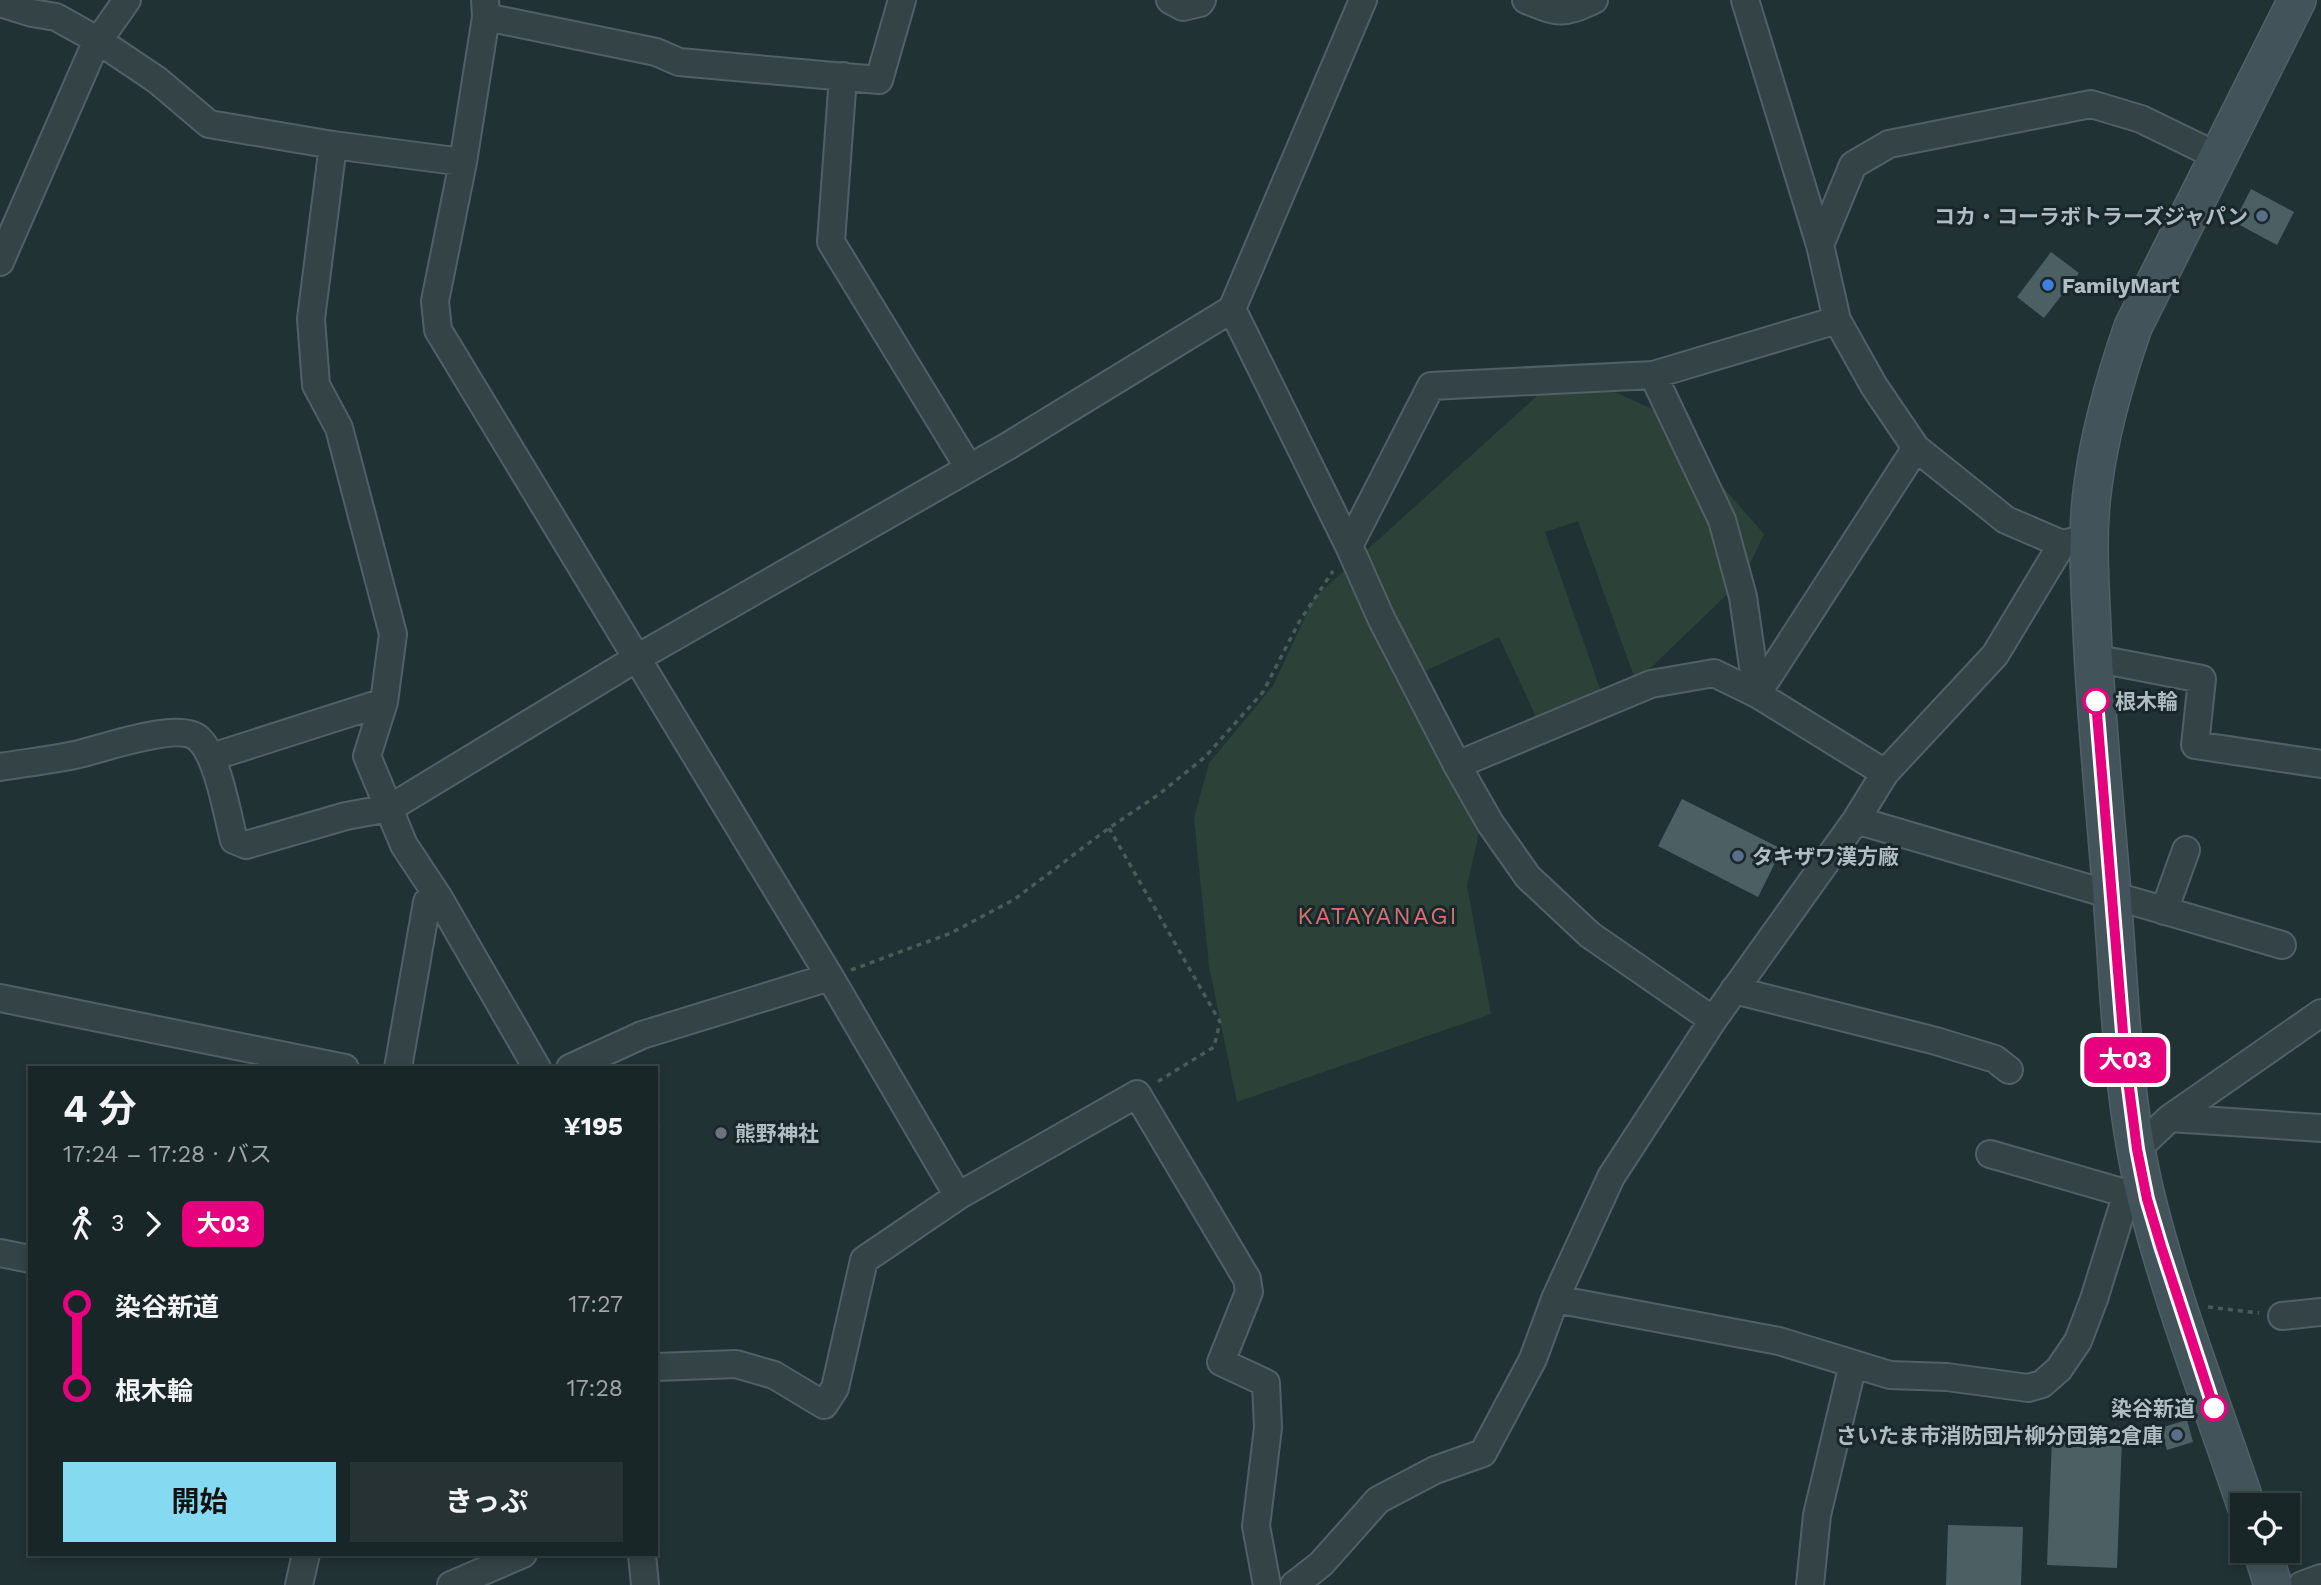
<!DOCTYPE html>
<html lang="ja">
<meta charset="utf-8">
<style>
:root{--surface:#192628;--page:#263234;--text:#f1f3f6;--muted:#9fa5a8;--line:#374345;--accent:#85daf1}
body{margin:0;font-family:"Work Sans","Noto Sans JP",sans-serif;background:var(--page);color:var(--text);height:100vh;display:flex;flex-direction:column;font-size:26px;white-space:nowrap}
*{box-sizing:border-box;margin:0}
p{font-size:23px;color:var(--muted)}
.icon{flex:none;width:38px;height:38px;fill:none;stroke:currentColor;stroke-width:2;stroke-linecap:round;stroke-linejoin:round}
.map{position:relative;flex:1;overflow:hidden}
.side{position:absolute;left:28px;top:1066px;width:630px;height:490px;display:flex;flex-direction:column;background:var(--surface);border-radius:0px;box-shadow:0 4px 10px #0003,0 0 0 2px var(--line)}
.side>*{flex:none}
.badge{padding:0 14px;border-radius:10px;font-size:24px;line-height:46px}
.buttons{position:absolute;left:2230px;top:1493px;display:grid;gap:14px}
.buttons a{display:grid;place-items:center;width:70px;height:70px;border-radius:0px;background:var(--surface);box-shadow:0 4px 10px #0003,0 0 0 2px var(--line);font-size:35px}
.map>.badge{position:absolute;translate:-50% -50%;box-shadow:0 0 0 4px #fff}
.legs{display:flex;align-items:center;gap:10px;height:77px;padding:0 35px;font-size:23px}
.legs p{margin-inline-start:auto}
.head{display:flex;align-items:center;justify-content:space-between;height:119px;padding:0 35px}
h1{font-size:38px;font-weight:700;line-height:52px}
.primary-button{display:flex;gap:14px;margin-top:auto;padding:14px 35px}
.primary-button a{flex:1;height:80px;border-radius:0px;background:var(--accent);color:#111;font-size:28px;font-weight:700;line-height:80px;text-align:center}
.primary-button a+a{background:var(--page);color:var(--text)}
ul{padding:0 35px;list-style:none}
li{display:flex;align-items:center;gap:24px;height:84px;font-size:26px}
li i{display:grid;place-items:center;width:10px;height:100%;margin:0 9px;background:currentColor}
li i::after{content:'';width:18px;height:18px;margin:-9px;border:5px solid;border-radius:50%;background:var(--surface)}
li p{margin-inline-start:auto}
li:first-child i{background:linear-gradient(#0000 50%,currentColor 0)}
li:last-child i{background:linear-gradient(currentColor 50%,#0000 0)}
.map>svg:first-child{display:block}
.green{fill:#2c4137}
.building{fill:#4c6064}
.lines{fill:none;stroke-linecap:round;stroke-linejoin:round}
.street-casing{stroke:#516064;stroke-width:30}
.secondary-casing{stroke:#516064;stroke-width:40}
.path{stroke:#495c57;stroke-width:3.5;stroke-dasharray:5 5;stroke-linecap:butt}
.street{stroke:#344346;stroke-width:26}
.secondary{stroke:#425459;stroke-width:37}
.line-1-casing{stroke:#fff;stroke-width:16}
.line-1{stroke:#e6007e;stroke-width:10}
.service-dot{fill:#5c6f8a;stroke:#1a272a;stroke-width:2.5}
.shop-dot{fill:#3f7fe0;stroke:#1a272a;stroke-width:2.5}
.stop-1-dot{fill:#fff;stroke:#e6007e;stroke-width:3.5}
.worship-dot{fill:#6b7280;stroke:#1a272a;stroke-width:2.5}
.labels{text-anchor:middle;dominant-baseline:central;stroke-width:6;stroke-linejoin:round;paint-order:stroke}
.poi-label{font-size:21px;font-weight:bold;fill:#aebec3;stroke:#1a272a;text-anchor:start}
.stop-label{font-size:21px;font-weight:bold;fill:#aebec3;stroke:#1a272a;text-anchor:start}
.quarter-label{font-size:24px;letter-spacing:2px;fill:#d17370;stroke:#1a272a}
</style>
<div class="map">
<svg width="2321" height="1585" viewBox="0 0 2321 1585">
<rect width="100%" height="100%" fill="#213235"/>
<!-- green -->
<path class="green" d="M1560 375 1601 386 1655 410 1764 534 1743 579 1636 682 1578 521 1545 532 1603 697 1539 723 1499 637 1408 679 1485 822 1479 833 1467 886 1491 1014 1237 1102 1209 966 1194 818 1209 763 1273 686 1314 598Z"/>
<!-- building -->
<path class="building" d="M2251 189 2294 212 2277 245 2234 222Z
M2051 252 2079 273 2044 318 2017 297Z
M1682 799 1782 849 1758 897 1658 846Z
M2187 1420 2193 1442 2167 1450 2160 1428Z
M2052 1438 2122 1440 2117 1568 2047 1565Z
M1948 1525 2023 1527 2021 1585H1946Z"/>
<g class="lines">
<!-- street casing -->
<g class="street-casing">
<path id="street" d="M485 0 486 17 463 162 435 301 438 330 830 977 958 1196
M1170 0 1183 7 1200 3 1202 0
M1526 0C1558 13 1562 15 1594 0
M1745 0 1820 245 1837 320 1874 386 1916 448 2006 520 2062 544 2076 541
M0 3 32 13 56 17 99 41 157 80 209 124 333 145 463 162
M486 17 656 52 679 62 879 80 902 0
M843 76 831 242 969 468
M333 145 311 319 316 385 339 428 393 634 384 702 367 756 404 845 439 898 537 1068
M1820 245 1853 165 1889 144 2091 104 2141 119 2217 156
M0 262 94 47 127 0
M1232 309 1349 546 1381 618 1457 765 1490 823 1528 877 1590 935 1713 1020
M1653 375 1722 520 1743 597 1757 694 1885 773
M1349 546 1431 386 1653 375 1837 320
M2093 658 2202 679 2195 745 2321 764
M212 757 384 702
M1457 765 1651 684 1714 673 1757 694 1916 448
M0 767C25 763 50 760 75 755 100 750 179 720 199 739 218 757 227 814 234 840L246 845 346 816 390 808 637 658 1008 446 1232 309 1363 0
M1856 820 2282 945
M2164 911 2186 850
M1734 990 1936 1041 1995 1059 2009 1070
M0 998 345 1068
M398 1068 427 902 439 898
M570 1068 642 1035 830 977
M2170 1118 2321 1128
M2137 1149 2170 1118 2321 1013
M1990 1154 2142 1198
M0 1253 30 1259
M1555 1299 1779 1341 1890 1375 1947 1377 2028 1388 2042 1384 2059 1369 2078 1341 2094 1299 2127 1193
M2282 1316 2321 1312
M656 1367 736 1364 774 1375 824 1405 835 1388 864 1260 958 1196 1137 1094 1247 1279 1249 1292 1221 1362 1266 1383 1268 1428 1256 1526 1267 1585
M642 1554 645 1585
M299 1585 306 1554
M451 1585 523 1554
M1294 1585 1321 1564 1378 1500 1435 1470 1483 1453 1533 1359 1555 1299 1611 1177 1713 1020 1856 820 1885 773 1995 655 2062 544
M1810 1585 1817 1515 1853 1364
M2302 1585 2321 1578"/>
</g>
<!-- secondary casing -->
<g class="secondary-casing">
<path id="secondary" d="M2246 1505C2212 1404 2173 1304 2147 1201 2122 1102 2120 996 2112 895 2105 807 2096 718 2092 630 2090 582 2086 533 2093 485 2100 431 2115 379 2133 327L2297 0
M2262 1550 2273 1585"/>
</g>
<!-- path -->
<path class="path" d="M1109 828 1220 1022 1214 1047 1157 1082
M851 970 951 933 1015 899 1109 828 1158 795 1205 757 1263 692 1299 622 1333 571
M656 1127 660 1126
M2208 1307 2259 1313"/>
<!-- street -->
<use href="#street" class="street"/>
<!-- secondary -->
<use href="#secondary" class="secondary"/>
</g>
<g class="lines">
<!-- line-1 casing -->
<g class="line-1-casing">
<path id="line-1" d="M2096 701 2125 1057 2137 1149 2147 1199 2161 1246 2214 1408"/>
</g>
<!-- line-1 -->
<use href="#line-1" class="line-1"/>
</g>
<!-- markers -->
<g class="service-dot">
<circle cx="2262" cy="216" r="7"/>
<circle cx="1738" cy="856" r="7"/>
<circle cx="2177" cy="1435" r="7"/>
</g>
<circle class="shop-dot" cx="2048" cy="285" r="7"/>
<g class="stop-1-dot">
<circle cx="2096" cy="701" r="12"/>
<circle cx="2214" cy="1408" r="12"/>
</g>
<circle class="worship-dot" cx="721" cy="1133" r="7"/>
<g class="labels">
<!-- poi labels -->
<g class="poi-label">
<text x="2248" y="216" text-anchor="end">コカ・コーラボトラーズジャパン</text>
<text x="2062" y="285">FamilyMart</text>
<text x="1752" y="856">タキザワ漢方廠</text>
<text x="735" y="1133">熊野神社</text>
<text x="2163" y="1435" text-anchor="end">さいたま市消防団片柳分団第2倉庫</text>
</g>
<!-- stop labels -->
<g class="stop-label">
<text x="2115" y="701">根木輪</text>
<text x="2195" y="1408" text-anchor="end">染谷新道</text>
</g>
<!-- quarter labels -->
<g class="quarter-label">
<text x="1378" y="916">KATAYANAGI</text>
</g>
</g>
</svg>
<div class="buttons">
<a><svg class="icon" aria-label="locate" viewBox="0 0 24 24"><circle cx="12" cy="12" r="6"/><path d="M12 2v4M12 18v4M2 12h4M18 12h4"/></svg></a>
</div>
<b class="badge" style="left:2125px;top:1060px;background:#e6007e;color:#fff">大03</b>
<section class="side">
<div class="head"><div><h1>4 分</h1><p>17:24 – 17:28 · バス</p></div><b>¥195</b></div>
<div class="legs"><svg class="icon" aria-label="walk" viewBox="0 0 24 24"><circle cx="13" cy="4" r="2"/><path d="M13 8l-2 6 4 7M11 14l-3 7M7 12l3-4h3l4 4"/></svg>3<svg class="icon" aria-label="forward" viewBox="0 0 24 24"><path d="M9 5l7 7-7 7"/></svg><b class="badge" style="background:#e6007e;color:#fff">大03</b></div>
<ul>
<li><i style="color:#e6007e"></i><b>染谷新道</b><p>17:27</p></li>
<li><i style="color:#e6007e"></i><b>根木輪</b><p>17:28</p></li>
</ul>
<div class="primary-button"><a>開始</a><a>きっぷ</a></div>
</section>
</div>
